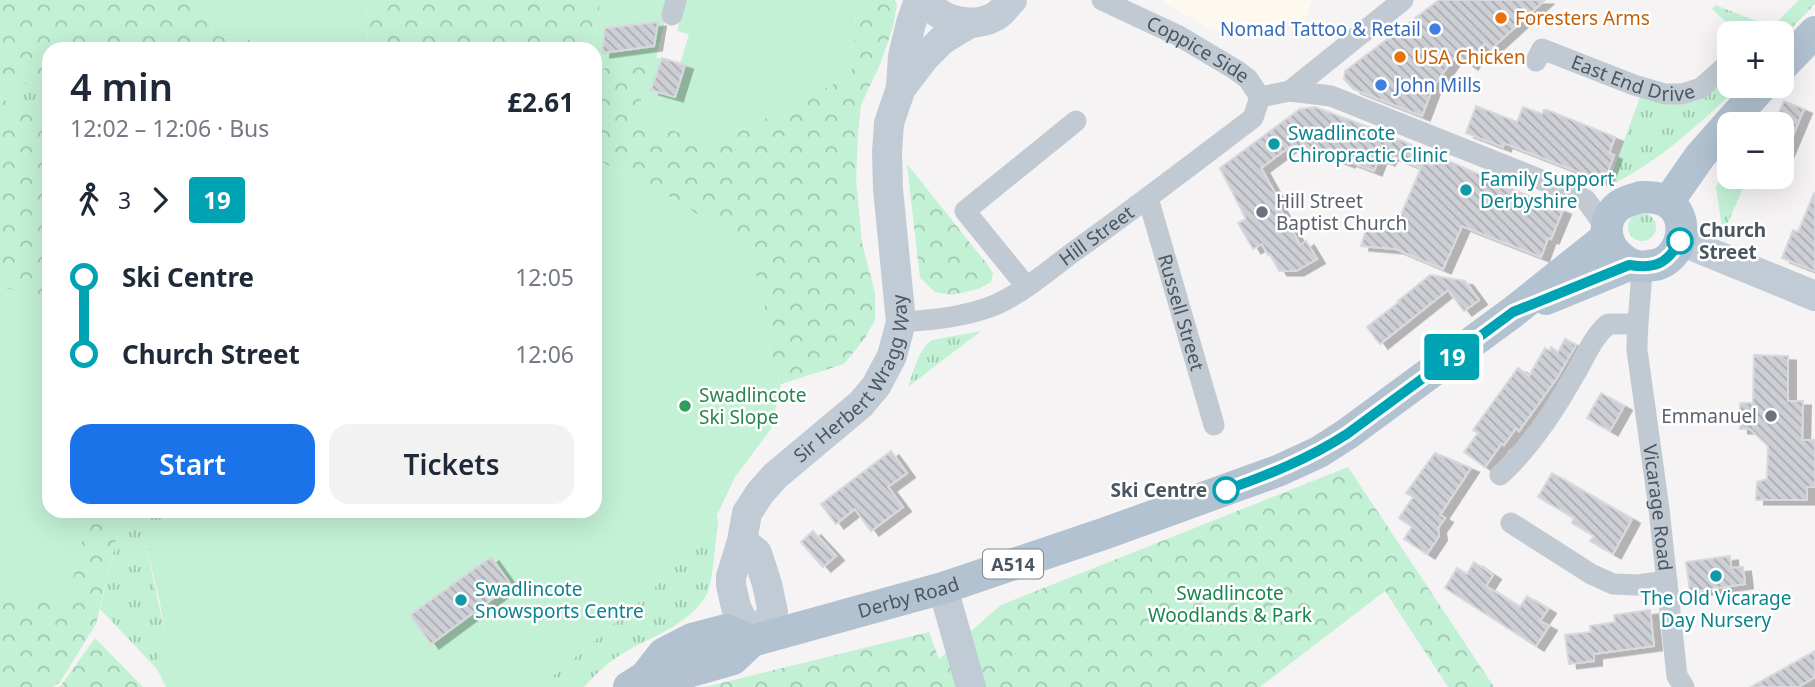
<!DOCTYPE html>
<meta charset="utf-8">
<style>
:root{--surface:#fff;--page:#f2f2f3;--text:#1f2937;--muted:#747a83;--accent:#1a73e8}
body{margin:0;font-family:"Noto Sans",sans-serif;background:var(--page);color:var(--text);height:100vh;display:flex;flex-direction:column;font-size:26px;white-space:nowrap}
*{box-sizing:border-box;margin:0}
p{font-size:23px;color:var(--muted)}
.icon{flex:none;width:38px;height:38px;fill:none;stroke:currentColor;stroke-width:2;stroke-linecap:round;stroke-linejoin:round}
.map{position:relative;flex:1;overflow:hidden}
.details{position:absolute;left:42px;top:42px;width:560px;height:476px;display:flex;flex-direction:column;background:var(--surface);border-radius:21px;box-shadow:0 7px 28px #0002}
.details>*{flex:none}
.badge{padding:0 14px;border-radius:5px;font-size:24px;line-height:46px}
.controls{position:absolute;left:1717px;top:21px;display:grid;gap:14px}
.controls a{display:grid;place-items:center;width:77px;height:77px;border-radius:14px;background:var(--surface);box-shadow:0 7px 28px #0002;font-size:35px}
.map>.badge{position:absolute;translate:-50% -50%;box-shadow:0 0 0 4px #fff}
.legs{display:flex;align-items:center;gap:10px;height:77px;padding:0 28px;font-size:23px}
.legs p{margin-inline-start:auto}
.headline{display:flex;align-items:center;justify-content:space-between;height:119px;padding:0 28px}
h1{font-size:38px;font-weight:600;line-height:52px}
.action{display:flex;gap:14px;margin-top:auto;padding:14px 28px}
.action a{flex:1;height:80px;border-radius:21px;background:var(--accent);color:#fff;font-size:28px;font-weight:600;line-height:80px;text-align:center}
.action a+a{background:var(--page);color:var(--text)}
ul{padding:0 28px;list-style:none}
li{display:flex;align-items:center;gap:24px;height:77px;font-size:26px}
li i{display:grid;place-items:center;width:10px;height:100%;margin:0 9px;background:currentColor}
li i::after{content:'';width:18px;height:18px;margin:-9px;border:5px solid;border-radius:50%;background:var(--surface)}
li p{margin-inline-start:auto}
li:first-child i{background:linear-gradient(#0000 50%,currentColor 0)}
li:last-child i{background:linear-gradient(currentColor 50%,#0000 0)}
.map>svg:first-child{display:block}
.commercial{fill:#fdf9ef}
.grass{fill:url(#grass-tufts)}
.forest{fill:url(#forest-crowns)}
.garden{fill:#c3f1d5}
.building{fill:url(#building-back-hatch);stroke:#d7d9de;stroke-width:2;filter:url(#shadow)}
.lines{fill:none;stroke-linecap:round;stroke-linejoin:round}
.street{stroke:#c1cad2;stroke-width:21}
.secondary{stroke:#c1cbd6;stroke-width:30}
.primary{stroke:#b3c2d1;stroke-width:32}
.line-1-casing{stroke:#fff;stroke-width:16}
.line-1{stroke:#00a3b4;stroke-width:10}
.food-dot{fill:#e8710a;stroke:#fff;stroke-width:2.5}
.shop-dot{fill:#3f7fe0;stroke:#fff;stroke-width:2.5}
.culture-dot{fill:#0f9aa8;stroke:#fff;stroke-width:2.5}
.worship-dot{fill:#6b7280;stroke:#fff;stroke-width:2.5}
.stop-1-dot{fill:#fff;stroke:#00a3b4;stroke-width:3.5}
.leisure-dot{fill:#2e9e5b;stroke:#fff;stroke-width:2.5}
.labels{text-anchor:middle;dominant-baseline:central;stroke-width:5;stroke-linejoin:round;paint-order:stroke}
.shield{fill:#fff;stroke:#808990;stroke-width:2}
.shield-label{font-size:18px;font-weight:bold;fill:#4a5661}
.food-label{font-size:19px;fill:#c56008;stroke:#fff;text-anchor:start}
.shop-label{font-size:19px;fill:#366cbe;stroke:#fff;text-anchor:end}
.street-label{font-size:19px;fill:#4a5661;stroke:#fff}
.culture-label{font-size:19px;fill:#0d838f;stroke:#fff;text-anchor:start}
.worship-label{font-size:19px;fill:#5b616d;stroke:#fff;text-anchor:start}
.stop-label{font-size:19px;font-weight:bold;fill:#4a5661;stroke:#fff;text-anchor:start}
.leisure-label{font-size:19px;fill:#27864d;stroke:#fff;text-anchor:start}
.park-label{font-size:19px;fill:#17864f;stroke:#fff}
</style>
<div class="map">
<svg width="1815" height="687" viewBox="0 0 1815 687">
<defs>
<pattern id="grass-tufts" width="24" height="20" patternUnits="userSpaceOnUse" patternTransform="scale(1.75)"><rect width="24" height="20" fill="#c3f1d5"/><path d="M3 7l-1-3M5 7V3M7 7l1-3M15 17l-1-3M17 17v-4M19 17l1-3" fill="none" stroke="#a0c6b0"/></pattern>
<pattern id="forest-crowns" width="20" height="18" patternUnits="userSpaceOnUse" patternTransform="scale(1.75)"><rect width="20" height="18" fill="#c3f1d5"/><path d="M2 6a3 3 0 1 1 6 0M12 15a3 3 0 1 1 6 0" fill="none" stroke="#a0c6b0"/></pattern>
<pattern id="building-back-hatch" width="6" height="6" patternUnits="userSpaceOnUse" patternTransform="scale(1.75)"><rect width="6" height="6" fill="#cdcfd5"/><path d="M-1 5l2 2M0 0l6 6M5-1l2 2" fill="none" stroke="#a8abb0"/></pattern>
<filter id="shadow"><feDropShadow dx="8" dy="4.5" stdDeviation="0" flood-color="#0004"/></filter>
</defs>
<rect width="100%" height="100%" fill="#f5f3f3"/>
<!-- commercial -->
<path class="commercial" d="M1164 0H1313L1303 22 1293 23 1271 33 1253 38 1238 39 1207 27 1164 3Z"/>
<!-- grass -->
<path class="grass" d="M1799 0H1815V4L1782 38V33H1738L1712 9 1715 5 1772 27Z
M1729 75V86H1740C1700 123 1657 164 1607 187L1640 97Z
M49 79V111L11 104 0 97V89Z
M1729 162V177H1748L1723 234 1716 187Z
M1628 227a14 14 0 1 1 28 0a14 14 0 1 1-28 0Z
M981 331 908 387C914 371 918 350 932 340Z
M123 511H189L172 526 148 554 165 633 157 669 100 609Z
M717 515 718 525C715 541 713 582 707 594 689 626 649 637 620 655 606 664 595 675 584 687H540L647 595 679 563Z"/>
<!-- forest -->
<path class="forest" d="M0 0H214L211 35 317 49H49V79L0 89Z
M366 0H601L592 49H368Z
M857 0H895L897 5 893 27 881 62 861 105 858 133 856 179 862 243 875 293V320L865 338 844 364 781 384 769 350 763 290 680 202 595 159V70L656 59 636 115 711 146 851 75Z
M0 97 11 104 49 111V511H123L96 624 60 682 53 687H0Z
M907 164 987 264 993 273 991 282 978 289 952 295 935 292 920 278Z
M1348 467 1494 687H1448L1385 591 1260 687H705L929 632 939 659 1001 605Z
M95 638 143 687H60Z"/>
<!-- garden -->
<path class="garden" d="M214 0H366L368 49H317L211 35Z
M601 0H670L656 58H662L652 90 675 97 685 66 680 64 689 34 677 31 686 0H857L851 75 711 146 636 115 656 59 595 70V49H592Z
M595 159 680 202 744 248 763 290 769 350 781 384 771 429 735 477 717 515 679 563 647 595 540 687H166L157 669 165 633 159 598 148 553 172 526 189 511H595Z
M0 287 49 297V511H89L67 605 0 590Z"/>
<!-- building -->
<path class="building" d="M1439 0H1545L1491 49 1485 43 1470 65 1456 55 1433 87 1422 116 1353 89 1344 79 1345 71Z
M658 22 654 46 602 53 605 28Z
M662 58 685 65 675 97 651 90Z
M1784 101 1804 109 1782 161V124H1774Z
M1476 106 1517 122 1523 107 1542 114 1544 110H1547L1615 137 1609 153 1614 155 1604 182 1504 143 1503 147 1466 133Z
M1315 107 1384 133 1483 176 1482 177 1563 210 1551 239 1548 238 1541 257 1462 226 1443 269 1396 249 1361 246 1366 229 1394 231 1421 168 1390 155 1387 161 1379 158 1374 171 1348 161 1347 163 1305 147 1304 150 1291 146 1261 168 1281 204 1278 205 1300 245 1306 241 1317 259 1296 271H1279L1270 254 1268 255 1262 244 1253 249 1238 223 1246 219 1220 168 1300 109Z
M1814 193H1815V271L1782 258 1793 230 1798 232Z
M1430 275 1465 281 1479 300 1464 311 1448 290 1380 344 1367 327 1399 302 1398 301Z
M1565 339 1576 345 1557 378 1519 431 1516 428 1504 445 1502 443 1485 467 1464 452 1478 433 1473 430 1518 368 1529 376 1545 348 1550 351 1551 347 1558 352Z
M1754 355 1788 356V401H1803L1802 440H1815V487H1807V500H1756L1757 482 1767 479 1768 446 1750 429H1740V403H1753Z
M1601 393 1624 406 1610 431 1587 418Z
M891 451 907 473 888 487 903 507 871 531 855 509 836 524 821 504Z
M1435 453 1471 468 1440 515 1445 518 1438 528 1439 536 1427 554 1404 539 1412 527 1399 518 1413 497 1406 493Z
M1552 473 1632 519 1613 554 1590 541 1594 536 1572 523 1574 518 1538 497Z
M813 531 836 556 823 567 801 542Z
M1730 556 1731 568 1743 567 1745 584 1690 592 1686 562Z
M491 557 511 585 431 644 410 615Z
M1474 562 1493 575 1486 586 1505 598 1520 607 1527 596 1548 609 1540 621 1549 626 1536 646 1445 588 1457 568 1467 574Z
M1650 610 1654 646 1594 654V661L1569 664 1565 635 1591 632 1590 626 1615 622 1614 615Z
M1815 651V677L1798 687H1751Z"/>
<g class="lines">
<!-- street -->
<g class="street">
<path id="s1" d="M1102 0 1179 36 1236 70 1248 79 1260 97 1290 91 1331 96 1564 189 1586 200 1606 228"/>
<path d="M672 15 676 0"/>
<path id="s2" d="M1536 61 1542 49 1634 85 1665 94H1682L1701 88 1729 63"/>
<path d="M1290 91 1403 0"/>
<path id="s3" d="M1148 198 1214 425"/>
<path id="s4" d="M1642 267C1641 295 1637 322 1637 350L1659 509 1677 676 1684 687"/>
<path d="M1026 286 965 211 1076 121"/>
<path id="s5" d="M901 322C933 320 965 317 995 305 1025 292 1052 267 1079 248 1138 206 1195 162 1253 118L1260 97"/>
<path d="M1500 475C1529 449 1556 408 1575 374 1586 356 1592 338 1608 324H1637"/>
<path d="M1511 523 1591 574 1613 584 1637 585 1667 581"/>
</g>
<!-- secondary -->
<g class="secondary">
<path d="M926 0C940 22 973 29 996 16 1002 12 1007 5 1012 0"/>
<path d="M901 88 924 58 942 40 970 23"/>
<path d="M1681 241 1815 296"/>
<path id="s6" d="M742 541 757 553 767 584 773 612 752 641 736 607 731 585V577L742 541 747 513 760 493 775 476 861 404 876 386 892 356 901 322 888 189 887 152 889 123 901 88 903 56 911 23 919 0"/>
<path d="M943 588 971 687"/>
</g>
<!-- primary -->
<g class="primary">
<path d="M1782 66 1815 32"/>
<path d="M1641 197C1650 197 1659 197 1667 202 1690 216 1684 255 1659 264 1656 265 1652 265 1648 266 1636 268 1628 264 1619 256 1603 242 1602 217 1620 205 1626 201 1634 199 1641 197Z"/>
<path d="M1668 202 1700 156 1762 86"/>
<path d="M1546 299 1629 265"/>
<path d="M645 677 663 654 692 639 726 630 752 641"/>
<path id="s7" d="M629 687 645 677 667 678 733 659 752 641 943 588 1106 533 1280 470 1319 452 1347 434 1513 312 1607 237"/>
</g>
</g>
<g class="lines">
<!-- line-1 casing -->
<g class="line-1-casing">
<path id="line-1" d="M1226 490C1268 475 1308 459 1347 434L1513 312 1629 265C1655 269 1667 264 1680 241"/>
</g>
<!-- line-1 -->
<use href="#line-1" class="line-1"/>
</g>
<!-- markers -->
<g class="food-dot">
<circle cx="1501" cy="18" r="7"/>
<circle cx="1400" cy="57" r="7"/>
</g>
<g class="shop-dot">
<circle cx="1435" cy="29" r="7"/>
<circle cx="1381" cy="85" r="7"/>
</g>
<g class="culture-dot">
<circle cx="1274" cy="144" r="7"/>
<circle cx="1466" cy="190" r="7"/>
<circle cx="1716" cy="576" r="7"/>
<circle cx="461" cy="600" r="7"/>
</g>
<g class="worship-dot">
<circle cx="1262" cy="212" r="7"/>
<circle cx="1771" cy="416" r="7"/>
</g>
<g class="stop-1-dot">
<circle cx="1680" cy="241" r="12"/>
<circle cx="1226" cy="490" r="12"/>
</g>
<circle class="leisure-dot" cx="685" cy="406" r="7"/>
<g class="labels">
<!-- shield labels -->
<rect class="shield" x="983" y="549.5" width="60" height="29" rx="5"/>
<g class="shield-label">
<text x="1013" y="564">A514</text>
</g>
<!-- food labels -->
<g class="food-label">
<text x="1515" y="18">Foresters Arms</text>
<text x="1414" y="57">USA Chicken</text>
</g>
<!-- shop labels -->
<g class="shop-label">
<text x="1421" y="29">Nomad Tattoo &amp; Retail</text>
<text x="1395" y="85" text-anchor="start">John Mills</text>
</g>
<!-- street labels -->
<g class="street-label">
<text stroke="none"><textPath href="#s1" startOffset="108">Coppice Side</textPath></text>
<text stroke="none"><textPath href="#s2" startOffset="110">East End Drive</textPath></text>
<text stroke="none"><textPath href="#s5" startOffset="219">Hill Street</textPath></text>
<text stroke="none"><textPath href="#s3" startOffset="119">Russell Street</textPath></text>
<text stroke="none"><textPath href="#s6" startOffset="427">Sir Herbert Wragg Way</textPath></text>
<text stroke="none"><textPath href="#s4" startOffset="242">Vicarage Road</textPath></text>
<text stroke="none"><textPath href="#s7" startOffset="298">Derby Road</textPath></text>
</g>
<!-- culture labels -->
<g class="culture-label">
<text x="1288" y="133">Swadlincote<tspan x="1288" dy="22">Chiropractic Clinic</tspan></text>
<text x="1480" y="179">Family Support<tspan x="1480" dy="22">Derbyshire</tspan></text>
<text x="475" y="589">Swadlincote<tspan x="475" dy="22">Snowsports Centre</tspan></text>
<text x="1716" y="598" text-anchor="middle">The Old Vicarage<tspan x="1716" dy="22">Day Nursery</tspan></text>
</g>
<!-- worship labels -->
<g class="worship-label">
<text x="1276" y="201">Hill Street<tspan x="1276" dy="22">Baptist Church</tspan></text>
<text x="1757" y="416" text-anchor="end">Emmanuel</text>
</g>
<!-- stop labels -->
<g class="stop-label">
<text x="1699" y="230">Church<tspan x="1699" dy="22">Street</tspan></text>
<text x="1207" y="490" text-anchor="end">Ski Centre</text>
</g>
<!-- leisure labels -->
<g class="leisure-label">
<text x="699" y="395">Swadlincote<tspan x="699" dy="22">Ski Slope</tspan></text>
</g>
<!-- park labels -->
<g class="park-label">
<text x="1230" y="593">Swadlincote<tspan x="1230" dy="22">Woodlands &amp; Park</tspan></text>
</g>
</g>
</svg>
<div class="controls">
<a>+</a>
<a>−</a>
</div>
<b class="badge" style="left:1452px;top:357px;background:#00a3b4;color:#fff">19</b>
<section class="details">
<div class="headline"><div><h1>4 min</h1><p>12:02 – 12:06 · Bus</p></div><b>£2.61</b></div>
<div class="legs"><svg class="icon" aria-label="walk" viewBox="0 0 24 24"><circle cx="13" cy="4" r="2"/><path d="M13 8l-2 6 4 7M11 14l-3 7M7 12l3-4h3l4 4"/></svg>3<svg class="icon" aria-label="forward" viewBox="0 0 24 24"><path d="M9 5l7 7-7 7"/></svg><b class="badge" style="background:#00a3b4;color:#fff">19</b></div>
<ul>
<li><i style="color:#00a3b4"></i><b>Ski Centre</b><p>12:05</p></li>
<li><i style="color:#00a3b4"></i><b>Church Street</b><p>12:06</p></li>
</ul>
<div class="action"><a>Start</a><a>Tickets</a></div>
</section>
</div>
